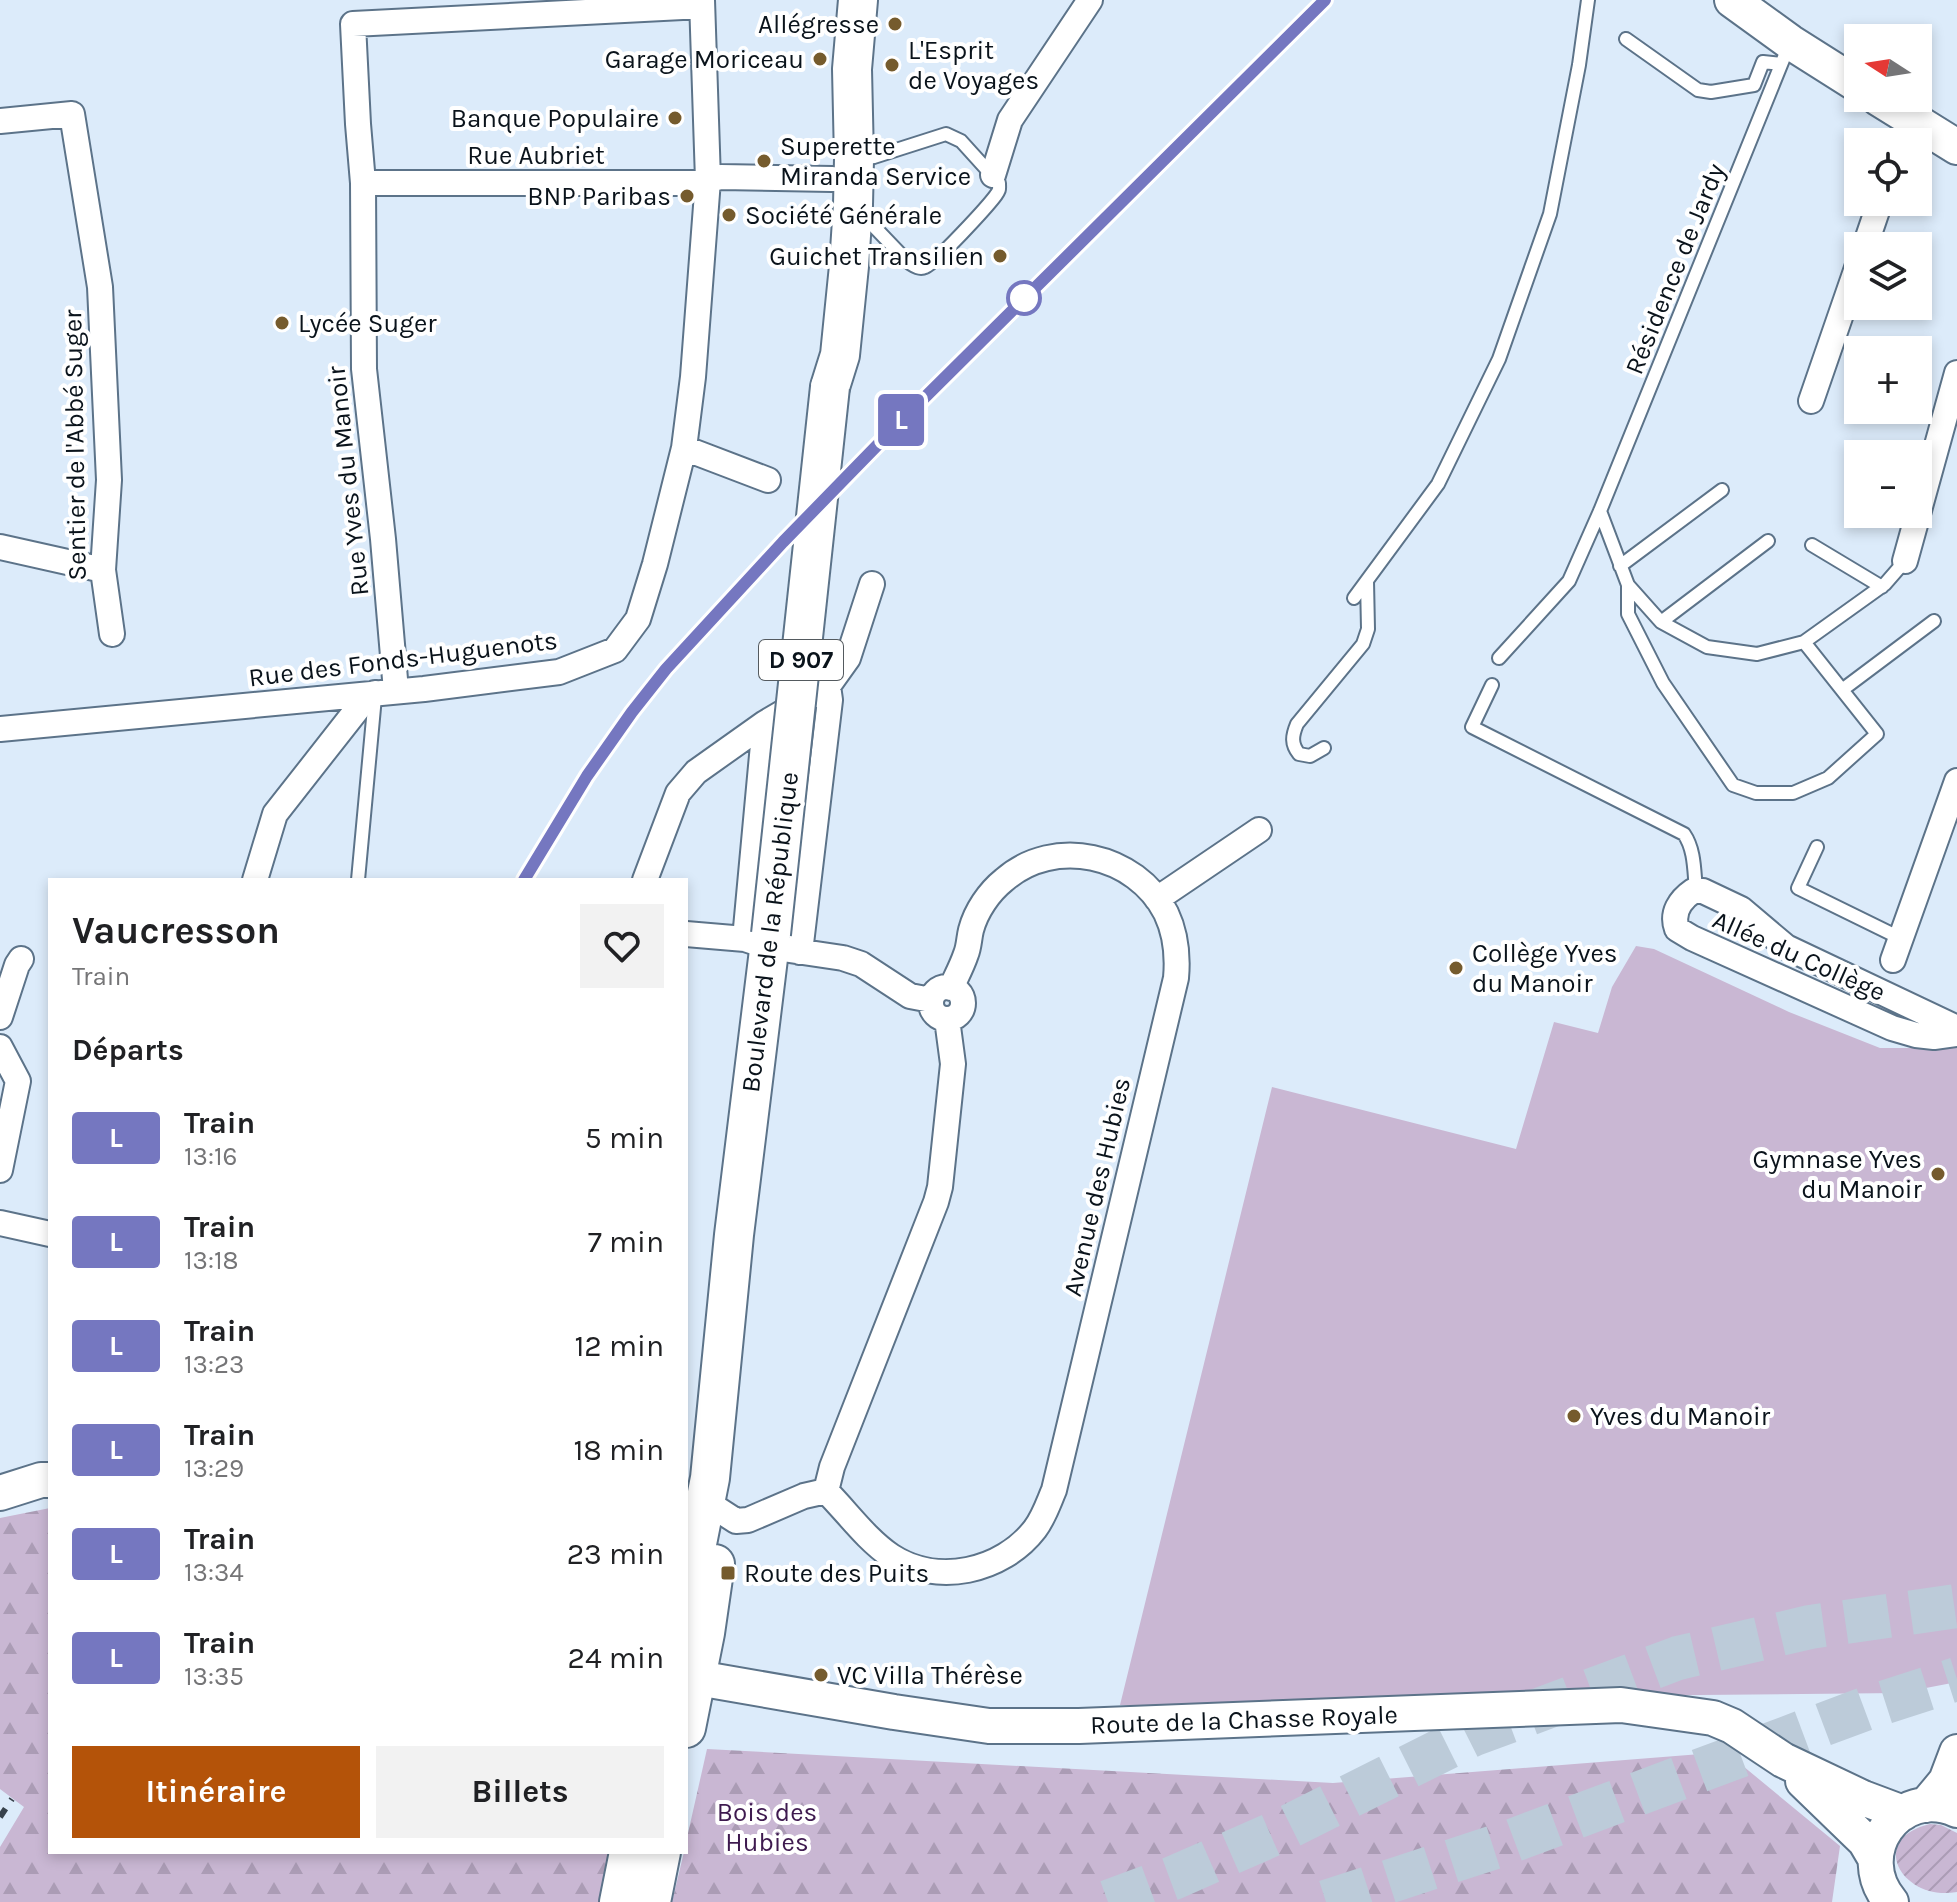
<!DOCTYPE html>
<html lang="fr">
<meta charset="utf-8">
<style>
:root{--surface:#fff;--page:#f2f2f2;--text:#202124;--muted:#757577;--accent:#b45309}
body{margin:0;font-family:Karla,sans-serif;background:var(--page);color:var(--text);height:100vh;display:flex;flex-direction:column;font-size:30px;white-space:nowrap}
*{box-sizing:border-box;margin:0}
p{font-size:26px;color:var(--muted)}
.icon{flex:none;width:44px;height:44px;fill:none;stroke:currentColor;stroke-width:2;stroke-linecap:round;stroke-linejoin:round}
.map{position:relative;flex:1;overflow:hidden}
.panel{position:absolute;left:48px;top:878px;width:640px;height:976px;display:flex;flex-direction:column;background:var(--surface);border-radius:0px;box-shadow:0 4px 12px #0003}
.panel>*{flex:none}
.badge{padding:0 16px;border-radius:6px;font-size:28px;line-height:52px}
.needle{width:52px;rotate:282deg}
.controls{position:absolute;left:1844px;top:24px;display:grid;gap:16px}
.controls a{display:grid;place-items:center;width:88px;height:88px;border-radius:0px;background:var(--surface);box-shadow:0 4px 12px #0003;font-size:40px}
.map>.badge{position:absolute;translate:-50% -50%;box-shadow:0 0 0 4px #fff}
h2{padding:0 24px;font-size:30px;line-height:72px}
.round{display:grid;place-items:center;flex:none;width:84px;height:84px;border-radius:0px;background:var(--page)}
.head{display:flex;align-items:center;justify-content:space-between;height:136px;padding:0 24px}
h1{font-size:38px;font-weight:700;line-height:60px}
.button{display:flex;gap:16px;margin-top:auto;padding:16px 24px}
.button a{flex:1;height:92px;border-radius:0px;background:var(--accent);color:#fff;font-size:32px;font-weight:700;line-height:92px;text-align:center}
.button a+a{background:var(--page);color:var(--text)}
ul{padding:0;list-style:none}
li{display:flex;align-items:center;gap:24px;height:104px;padding:0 24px}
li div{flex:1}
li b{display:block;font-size:30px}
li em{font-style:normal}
li .badge{min-width:88px;font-weight:700;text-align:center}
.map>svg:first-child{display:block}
.forest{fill:url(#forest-firs)}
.park{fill:#c9b7d3}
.garden{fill:url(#garden-furrows)}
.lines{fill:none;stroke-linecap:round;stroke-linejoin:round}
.highway-tunnel{stroke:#bccbd9;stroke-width:44;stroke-dasharray:44 22;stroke-linecap:butt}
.lane-casing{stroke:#5c7389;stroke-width:16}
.street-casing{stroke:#5c7389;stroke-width:28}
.secondary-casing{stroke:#5c7389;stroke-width:38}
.primary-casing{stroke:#5c7389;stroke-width:42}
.lane{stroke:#fff;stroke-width:12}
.street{stroke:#fff;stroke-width:24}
.secondary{stroke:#fff;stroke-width:34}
.primary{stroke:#fff;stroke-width:38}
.rail{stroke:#38424c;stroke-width:6;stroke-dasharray:10 10;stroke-linecap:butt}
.primary-bridge-casing{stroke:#5c7389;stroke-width:42;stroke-linecap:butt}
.primary-bridge{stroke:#fff;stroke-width:38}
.line-casing{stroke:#fff;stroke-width:18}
.line{stroke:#7577c0;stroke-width:12}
.poi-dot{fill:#755b2d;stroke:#fff;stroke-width:3}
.stop-dot{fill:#fff;stroke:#7577c0;stroke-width:4}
.labels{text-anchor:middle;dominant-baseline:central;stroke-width:8;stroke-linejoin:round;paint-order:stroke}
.shield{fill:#fff;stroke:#545a5f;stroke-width:2}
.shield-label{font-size:24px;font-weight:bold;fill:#0a131b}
.poi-label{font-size:26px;fill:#0a131b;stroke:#fff;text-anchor:start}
.street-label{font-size:26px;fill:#0a131b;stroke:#fff}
.park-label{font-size:26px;fill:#3e1a4f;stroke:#fff}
</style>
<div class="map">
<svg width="1957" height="1902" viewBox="0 0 1957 1902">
<defs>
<pattern id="forest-firs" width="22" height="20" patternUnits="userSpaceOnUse" patternTransform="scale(2)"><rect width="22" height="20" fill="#c9b7d3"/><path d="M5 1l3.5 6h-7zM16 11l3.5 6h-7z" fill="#ab9cb5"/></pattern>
<pattern id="garden-furrows" width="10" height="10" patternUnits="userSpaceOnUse" patternTransform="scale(2)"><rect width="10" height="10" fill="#c9b7d3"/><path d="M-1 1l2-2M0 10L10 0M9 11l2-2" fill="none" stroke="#ab9cb5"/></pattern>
</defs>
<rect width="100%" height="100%" fill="#dcebfa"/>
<!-- forest -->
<path class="forest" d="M50 1508V1852H613L601 1902H0V1847L24 1807 0 1789V1518Z
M707 1749 1333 1783 1726 1752 1840 1846 1832 1902H672L684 1852H686V1842Z"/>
<!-- park -->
<path class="park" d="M1636 946 1654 949 1789 1012 1880 1048H1957V1682L1900 1693 1590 1696 1322 1708 1120 1705 1272 1087 1516 1149 1554 1022 1598 1033 1612 987Z"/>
<!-- garden -->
<path class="garden" d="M1930 1824 1941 1825 1957 1833V1892C1902 1902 1866 1839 1930 1824Z"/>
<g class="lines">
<!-- highway-tunnel -->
<path class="highway-tunnel" d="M1108 1902 1173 1878 1278 1832 1472 1735 1678 1658 1810 1627 1957 1606
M1326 1902 1498 1846 1870 1707 1957 1679"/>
<!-- lane casing -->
<g class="lane-casing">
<path id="lane" d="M1626 39 1698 90 1711 92 1754 85 1763 62 1781 64
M858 159 874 157 946 134 961 141 999 183C999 190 1000 189 996 195 988 206 936 263 925 267 919 270 913 265 908 262L861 213
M1600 511 1628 585 1661 622 1707 647 1757 654 1804 642 1885 584 1905 561
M1812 545 1882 587
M1620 566 1722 490
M1628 585V614L1663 683 1733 785 1756 793H1793L1828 778 1877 734 1804 642
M1354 598 1438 484 1499 359 1550 214 1579 65 1588 0
M1661 622 1768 541
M1499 658 1569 581 1600 511 1789 45
M1492 685 1472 727 1684 834C1695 850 1694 871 1696 890
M1842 690 1934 621
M1324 748 1310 756 1299 754C1291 744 1292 736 1297 724L1363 644 1368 629 1367 581
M1817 847 1798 888 1900 938
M358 880 375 697"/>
</g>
<!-- street casing -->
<g class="street-casing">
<path id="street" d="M0 121 72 114 100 287 109 480 103 570 112 634
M1901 142 1912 120
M993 175 1010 120 1090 0
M363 183H694L721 177 832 179
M1865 246 1880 202
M1811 401 1858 265
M684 448 768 480
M0 547 103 570
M1905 561 1957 373
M396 691 383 539 364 369 363 183 358 124 353 24 702 6
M0 729 424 689 559 672 615 650 638 619 655 564 684 448 693 377 708 180 702 0
M255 880 275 814 359 707 375 693
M645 880 678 793 696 772 765 723 828 686 848 658 872 584
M1157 899 1259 830
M686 934 745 939 769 947 843 958 861 964 910 996 931 1000
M745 939 765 723
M800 952 830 700 828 686
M1893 960 1957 781
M931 1003a16 16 0 1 1 32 0a16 16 0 1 1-32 0Z
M0 1017 17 965 21 959
M1957 1028 1786 947 1741 909 1703 891H1693C1680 900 1671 913 1677 929L1692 938 1892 1028 1916 1035 1934 1037 1957 1034
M0 1047 18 1081 0 1170
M0 1223 50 1234
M826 1491C847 1512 866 1539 891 1556 937 1586 1002 1572 1035 1529 1044 1517 1048 1504 1054 1490L1176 978C1178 956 1176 934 1166 913 1136 854 1054 836 1004 880 989 892 976 911 971 930 969 938 969 947 966 954 962 966 956 977 951 988
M826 1491 832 1467 936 1202 940 1187 953 1064 947 1019
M719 1510 736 1521 748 1520 804 1496 826 1491"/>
</g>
<!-- secondary casing -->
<g class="secondary-casing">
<path id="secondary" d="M1732 0 1790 42 1858 85
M1878 98 1957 147
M0 1493 41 1480H50
M686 1676 894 1712 989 1726H1079L1621 1705 1713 1718 1732 1726 1783 1760 1863 1798 1903 1813
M1803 1781 1865 1841 1875 1858
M1926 1805 1946 1781 1957 1752
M1891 1902C1850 1854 1898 1784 1957 1810"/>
</g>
<!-- primary casing -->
<g class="primary-casing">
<path id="primary" d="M830 387 840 355 849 266 853 205 854 159 852 69 858 0
M686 1599 710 1478 734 1235 771 934
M686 1728 705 1633 715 1564
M619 1902 629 1852
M651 1902 661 1852"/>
</g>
<!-- lane -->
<use href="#lane" class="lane"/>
<!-- street -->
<use href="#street" class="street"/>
<!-- secondary -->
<use href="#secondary" class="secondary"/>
<!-- primary -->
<use href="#primary" class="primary"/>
<!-- rail -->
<path class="rail" d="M524 880 587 776 632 712 666 669 783 542 898 424 1325 0
M0 1817 12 1799"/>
<!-- primary-bridge casing -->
<g class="primary-bridge-casing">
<path id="primary-bridge" d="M771 934 830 387"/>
</g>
<!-- primary-bridge -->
<use href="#primary-bridge" class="primary-bridge"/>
</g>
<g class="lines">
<!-- line casing -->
<g class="line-casing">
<path id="line" d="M524 880 587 776 632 712 666 669 783 542 898 424 1325 0"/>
</g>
<!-- line -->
<use href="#line" class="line"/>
</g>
<!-- markers -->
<g class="poi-dot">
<circle cx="895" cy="24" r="8"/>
<circle cx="820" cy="59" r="8"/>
<circle cx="892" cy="65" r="8"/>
<circle cx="675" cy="118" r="8"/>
<circle cx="764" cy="161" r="8"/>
<circle cx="687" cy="196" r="8"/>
<circle cx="729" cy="215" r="8"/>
<circle cx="1000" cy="256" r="8"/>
<circle cx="282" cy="323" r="8"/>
<circle cx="1456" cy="968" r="8"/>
<circle cx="1938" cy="1174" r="8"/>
<circle cx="1574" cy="1416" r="8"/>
<rect x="720" y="1565" width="16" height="16" rx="4"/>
<circle cx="821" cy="1675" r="8"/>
</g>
<circle class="stop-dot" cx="1024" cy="298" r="16"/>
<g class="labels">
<!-- shield labels -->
<rect class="shield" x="759" y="640" width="84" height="40" rx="6"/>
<g class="shield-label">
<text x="801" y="660">D 907</text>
</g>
<!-- poi labels -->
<g class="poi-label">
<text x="879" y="24" text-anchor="end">Allégresse</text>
<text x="908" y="50">L'Esprit<tspan x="908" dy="30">de Voyages</tspan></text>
<text x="804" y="59" text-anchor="end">Garage Moriceau</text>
<text x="659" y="118" text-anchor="end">Banque Populaire</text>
<text x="780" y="146">Superette<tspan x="780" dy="30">Miranda Service</tspan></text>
<text x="671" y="196" text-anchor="end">BNP Paribas</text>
<text x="745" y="215">Société Générale</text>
<text x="984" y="256" text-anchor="end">Guichet Transilien</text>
<text x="298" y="323">Lycée Suger</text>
<text x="1472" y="953">Collège Yves<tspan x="1472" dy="30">du Manoir</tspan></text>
<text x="1922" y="1159" text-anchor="end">Gymnase Yves<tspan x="1922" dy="30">du Manoir</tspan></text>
<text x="1590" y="1416">Yves du Manoir</text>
<text x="744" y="1573">Route des Puits</text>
<text x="837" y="1675">VC Villa Thérèse</text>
</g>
<!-- street labels -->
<g class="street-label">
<text x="536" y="155">Rue Aubriet</text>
<text transform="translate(1675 269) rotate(-68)">Résidence de Jardy</text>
<text transform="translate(75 445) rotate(-91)">Sentier de l'Abbé Suger</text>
<text transform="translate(348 481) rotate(-96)">Rue Yves du Manoir</text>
<text transform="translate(403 659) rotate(-7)">Rue des Fonds-Huguenots</text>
<text transform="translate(770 932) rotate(-83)">Boulevard de la République</text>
<text transform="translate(1799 956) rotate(24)">Allée du Collège</text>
<text transform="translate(1097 1187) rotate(-77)">Avenue des Hubies</text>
<text transform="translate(1244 1720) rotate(-2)">Route de la Chasse Royale</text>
</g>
<!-- park labels -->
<g class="park-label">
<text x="767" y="1812">Bois des<tspan x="767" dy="30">Hubies</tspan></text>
</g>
</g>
</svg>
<div class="controls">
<a><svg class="needle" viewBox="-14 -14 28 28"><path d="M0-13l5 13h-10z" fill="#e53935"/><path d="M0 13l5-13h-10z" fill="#757577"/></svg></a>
<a><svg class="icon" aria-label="locate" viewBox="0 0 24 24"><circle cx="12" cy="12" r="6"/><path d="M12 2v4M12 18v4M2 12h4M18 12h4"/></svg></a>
<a><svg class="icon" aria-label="layers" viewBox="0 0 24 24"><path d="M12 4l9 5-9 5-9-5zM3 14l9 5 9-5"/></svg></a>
<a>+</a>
<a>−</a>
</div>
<b class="badge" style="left:901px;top:420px;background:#7577c0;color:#fff">L</b>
<section class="panel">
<div class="head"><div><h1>Vaucresson</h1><p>Train</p></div><a class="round"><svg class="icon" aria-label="heart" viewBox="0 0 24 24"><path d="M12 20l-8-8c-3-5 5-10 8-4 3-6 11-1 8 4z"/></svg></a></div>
<h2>Départs</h2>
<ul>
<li><span class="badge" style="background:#7577c0;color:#fff">L</span><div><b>Train</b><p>13:16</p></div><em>5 min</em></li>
<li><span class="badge" style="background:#7577c0;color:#fff">L</span><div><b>Train</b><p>13:18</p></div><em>7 min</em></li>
<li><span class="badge" style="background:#7577c0;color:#fff">L</span><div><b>Train</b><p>13:23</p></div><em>12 min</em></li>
<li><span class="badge" style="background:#7577c0;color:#fff">L</span><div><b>Train</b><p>13:29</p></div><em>18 min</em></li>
<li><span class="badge" style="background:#7577c0;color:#fff">L</span><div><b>Train</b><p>13:34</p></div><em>23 min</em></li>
<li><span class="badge" style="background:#7577c0;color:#fff">L</span><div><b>Train</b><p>13:35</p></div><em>24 min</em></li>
</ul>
<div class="button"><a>Itinéraire</a><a>Billets</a></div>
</section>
</div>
